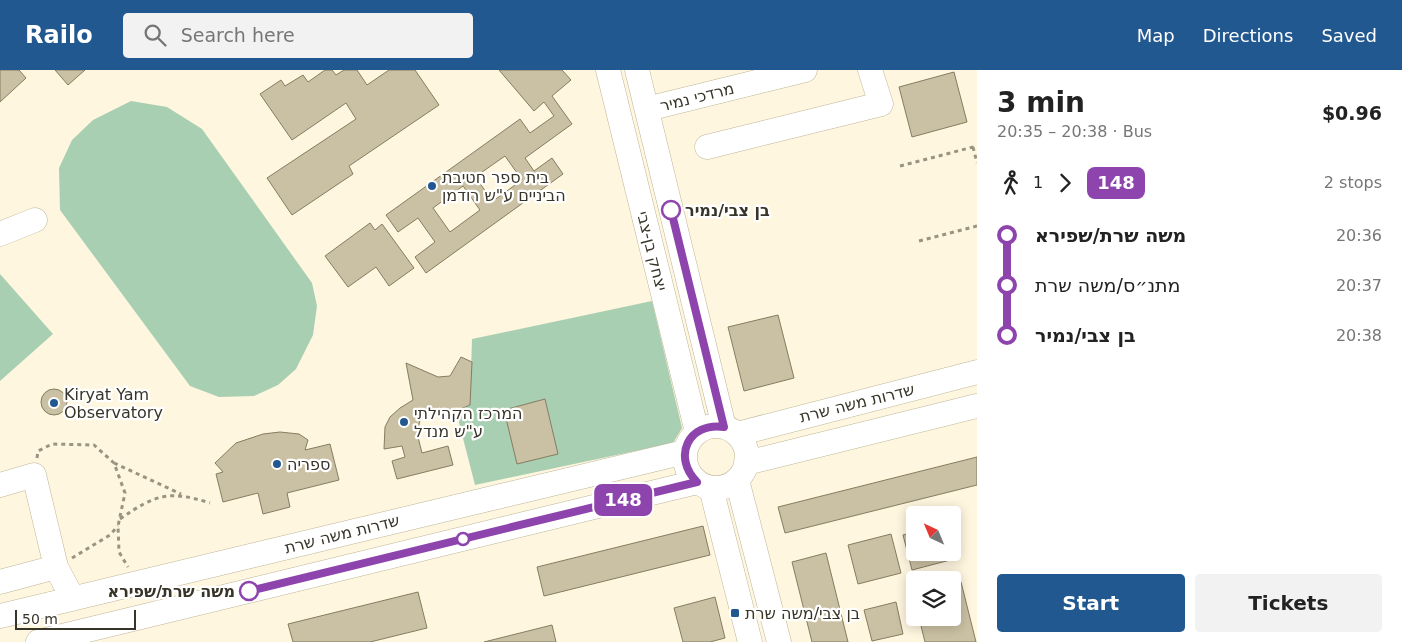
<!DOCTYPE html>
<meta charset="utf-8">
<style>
:root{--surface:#fff;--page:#f2f2f2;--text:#222;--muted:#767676;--accent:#225890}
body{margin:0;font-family:"DejaVu Sans",Heebo,sans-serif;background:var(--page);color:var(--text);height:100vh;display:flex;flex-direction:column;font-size:19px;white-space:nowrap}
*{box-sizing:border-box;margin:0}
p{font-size:16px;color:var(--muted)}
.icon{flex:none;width:28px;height:28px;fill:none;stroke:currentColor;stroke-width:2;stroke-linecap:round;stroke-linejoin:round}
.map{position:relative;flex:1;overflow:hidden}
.drawer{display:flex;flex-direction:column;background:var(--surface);width:425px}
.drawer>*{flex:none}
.badge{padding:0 10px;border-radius:8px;font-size:18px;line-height:32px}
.needle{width:32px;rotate:316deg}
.buttons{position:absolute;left:906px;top:436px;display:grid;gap:10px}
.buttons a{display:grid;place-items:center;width:55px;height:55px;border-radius:5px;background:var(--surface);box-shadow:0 2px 12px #0003;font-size:25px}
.scale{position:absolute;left:15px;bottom:12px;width:121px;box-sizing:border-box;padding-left:5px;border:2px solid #373428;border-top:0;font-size:14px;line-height:18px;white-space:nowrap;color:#373428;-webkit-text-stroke:4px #fff;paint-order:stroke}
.map>.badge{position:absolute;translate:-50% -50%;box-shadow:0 0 0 2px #fff}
.legs{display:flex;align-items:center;gap:8px;height:55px;padding:0 20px;font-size:16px}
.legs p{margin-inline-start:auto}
.overview{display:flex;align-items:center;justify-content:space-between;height:85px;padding:0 20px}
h1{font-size:28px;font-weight:700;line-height:38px}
.button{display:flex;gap:10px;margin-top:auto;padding:10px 20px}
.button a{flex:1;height:58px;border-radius:5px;background:var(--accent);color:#fff;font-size:20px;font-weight:700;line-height:58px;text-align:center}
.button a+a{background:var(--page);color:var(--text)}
ul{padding:0 20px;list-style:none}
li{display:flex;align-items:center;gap:18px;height:50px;font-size:19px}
li i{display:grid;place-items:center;width:8px;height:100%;margin:0 6px;background:currentColor}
li i::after{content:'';width:12px;height:12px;margin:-6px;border:4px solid;border-radius:50%;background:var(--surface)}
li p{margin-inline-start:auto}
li:first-child i{background:linear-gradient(#0000 50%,currentColor 0)}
li:last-child i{background:linear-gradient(currentColor 50%,#0000 0)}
header{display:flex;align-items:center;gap:30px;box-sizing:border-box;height:70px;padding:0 25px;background:var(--accent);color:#fff}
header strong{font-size:24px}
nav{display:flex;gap:28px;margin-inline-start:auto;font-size:18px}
.search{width:350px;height:45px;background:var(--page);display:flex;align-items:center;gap:12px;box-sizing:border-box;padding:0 18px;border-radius:5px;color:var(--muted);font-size:19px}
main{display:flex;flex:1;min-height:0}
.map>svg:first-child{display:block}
.green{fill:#a8cfb2}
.building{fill:#cac0a3;stroke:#857c61;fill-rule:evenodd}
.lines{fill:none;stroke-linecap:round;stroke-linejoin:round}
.minor-casing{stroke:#beb598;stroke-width:25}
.path{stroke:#999482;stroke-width:3;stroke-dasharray:4 4;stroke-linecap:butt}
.minor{stroke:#fff;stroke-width:24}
.line-1-casing{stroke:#fff;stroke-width:11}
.line-1{stroke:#8e44ad;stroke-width:8}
.poi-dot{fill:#225890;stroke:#fff;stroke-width:2}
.stop-1-dot{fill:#fff;stroke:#8e44ad;stroke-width:2.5}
.labels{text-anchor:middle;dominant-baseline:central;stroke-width:4.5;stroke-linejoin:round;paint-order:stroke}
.street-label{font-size:16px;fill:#373428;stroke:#fff}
.poi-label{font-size:16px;fill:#373428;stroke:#fff;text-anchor:start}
.stop-label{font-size:16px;font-weight:bold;fill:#373428;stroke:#fff;text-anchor:start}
</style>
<header>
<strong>Railo</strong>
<div class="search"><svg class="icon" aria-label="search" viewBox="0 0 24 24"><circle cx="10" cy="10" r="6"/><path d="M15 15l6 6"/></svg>Search here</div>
<nav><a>Map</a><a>Directions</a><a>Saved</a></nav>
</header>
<main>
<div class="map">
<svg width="977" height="572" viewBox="0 0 977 572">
<rect width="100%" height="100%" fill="#fef6de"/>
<!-- green -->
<path class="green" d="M131 31 167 37 202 59 312 213 317 236 313 265 296 299 278 315 254 326 219 327 190 316 60 140 59 98 72 70 93 50Z
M0 204 53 264 0 311Z
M652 231 682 358 673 373 475 415 456 341 470 335 472 269Z"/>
<!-- building -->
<path class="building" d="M0 0H19L26 8 0 32Z
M55 0H85L68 15Z
M325 0H332L336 5 344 0H357L367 15 389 0H415L439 35 349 96 353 104 292 145 267 108 356 49 346 33 292 70 260 24 281 10 285 16 303 5 308 12Z
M499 0H562L571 10 552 26 572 54 525 88 534 101 552 88 563 104 426 203 415 187 435 172 418 148 398 162 386 145 520 49 530 63 554 46 544 32 534 41ZM505 86 522 110 493 131 475 107ZM463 116 480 140 450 162 433 138Z
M954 2 967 52 912 67 899 17Z
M370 153 375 160 382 154 414 198 389 216 376 197 348 217 325 186Z
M778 245 794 308 744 321 728 257Z
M461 287 472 292 470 335 456 341 433 338 421 346 417 363 422 383 448 376 453 395 397 409 392 391 405 387 402 376 384 379 385 357 390 347 400 338 413 330 406 293 438 307 450 306Z
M41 332a13 13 0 1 1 26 0a13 13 0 1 1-26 0Z
M545 329 558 384 517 394 504 340Z
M280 362 299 364 308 370 305 380 330 374 339 410 287 423 290 437 263 444 258 423 223 432 216 404 223 402 215 393 236 373 263 364Z
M977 387V415L785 463 778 437Z
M703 456 710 485 544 526 537 497Z
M915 462V482H952L954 489 912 500 903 465Z
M891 464 901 503 858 514 848 475Z
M826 483 848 572H812L792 492Z
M961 512 976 572H925L919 548H952V514Z
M418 522 427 558 370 572H293L288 554Z
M715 527 725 568 710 572H683L674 538Z
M896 532 903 564 872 571 864 540Z
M552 555 556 572H484Z"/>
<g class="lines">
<!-- minor casing -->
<g class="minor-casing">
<path id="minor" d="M608 0 697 362
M637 0 724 357
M647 39 805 0
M707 77 881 34 870 0
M0 164 35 150
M685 387a31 31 0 1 1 62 0a31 31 0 1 1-62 0Z
M737 364 977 302
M746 393 977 336
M737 410 779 572
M0 415 34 405 56 497 73 529
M711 418 750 572
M0 512 56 497
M0 546 685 382
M38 572 697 412"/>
</g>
<!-- path -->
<path class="path" d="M973 77 977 93
M900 96 977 76
M919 171 977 156
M37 388 38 381 52 374 94 375 114 393 125 423 118 456 119 482 128 497
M114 393 181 424
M120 449C156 424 169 420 210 433
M72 488 110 465 118 456"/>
<!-- minor -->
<use href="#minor" class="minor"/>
</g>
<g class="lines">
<!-- line-1 casing -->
<g class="line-1-casing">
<path id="line-1" d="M249 521 697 412C672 387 688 352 724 357L671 140"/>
</g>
<!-- line-1 -->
<use href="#line-1" class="line-1"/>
</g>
<!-- markers -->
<g class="poi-dot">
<circle cx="432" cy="116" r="5"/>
<circle cx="54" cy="333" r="5"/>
<circle cx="404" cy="352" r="5"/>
<circle cx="277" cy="394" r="5"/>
<rect x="730" y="538" width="10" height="10" rx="2.5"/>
</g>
<g class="stop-1-dot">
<circle cx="671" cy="140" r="9"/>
<circle cx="463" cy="469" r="6"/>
<circle cx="249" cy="521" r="9"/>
</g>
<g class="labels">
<!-- street labels -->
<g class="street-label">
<text transform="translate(697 27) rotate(-14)">מרדכי נמיר</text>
<text transform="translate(652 181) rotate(76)">יצחק בן-צבי</text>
<text transform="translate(857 333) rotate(-14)">שדרות משה שרת</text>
<text transform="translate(342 464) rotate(-14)">שדרות משה שרת</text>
</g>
<!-- poi labels -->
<g class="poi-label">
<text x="442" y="107">בית ספר חטיבת<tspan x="442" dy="18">הביניים ע"ש רודמן</tspan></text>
<text x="64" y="324">Kiryat Yam<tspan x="64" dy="18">Observatory</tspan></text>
<text x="414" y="343">המרכז הקהילתי<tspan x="414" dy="18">ע"ש מנדל</tspan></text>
<text x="287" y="394">ספריה</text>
<text x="745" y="543">בן צבי/משה שרת</text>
</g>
<!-- stop labels -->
<g class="stop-label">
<text x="685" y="140">בן צבי/נמיר</text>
<text x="235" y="521" text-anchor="end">משה שרת/שפירא</text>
</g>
</g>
</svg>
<div class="buttons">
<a><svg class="needle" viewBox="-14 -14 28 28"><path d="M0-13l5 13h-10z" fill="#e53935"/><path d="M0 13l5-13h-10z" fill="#767676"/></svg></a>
<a><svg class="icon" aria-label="layers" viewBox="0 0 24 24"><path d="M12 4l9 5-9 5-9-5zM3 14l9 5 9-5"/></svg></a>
</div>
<div class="scale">50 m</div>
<b class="badge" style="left:623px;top:430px;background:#8e44ad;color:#fff">148</b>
</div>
<section class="drawer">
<div class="overview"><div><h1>3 min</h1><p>20:35 – 20:38 · Bus</p></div><b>$0.96</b></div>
<div class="legs"><svg class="icon" aria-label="walk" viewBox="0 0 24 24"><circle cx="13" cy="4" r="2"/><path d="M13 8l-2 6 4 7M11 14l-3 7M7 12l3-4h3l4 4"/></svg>1<svg class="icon" aria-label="forward" viewBox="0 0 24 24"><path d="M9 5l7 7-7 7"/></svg><b class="badge" style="background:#8e44ad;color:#fff">148</b><p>2 stops</p></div>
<ul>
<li><i style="color:#8e44ad"></i><b>משה שרת/שפירא</b><p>20:36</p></li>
<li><i style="color:#8e44ad"></i><span>מתנ״ס/משה שרת</span><p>20:37</p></li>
<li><i style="color:#8e44ad"></i><b>בן צבי/נמיר</b><p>20:38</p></li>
</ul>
<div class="button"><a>Start</a><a>Tickets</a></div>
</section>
</main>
